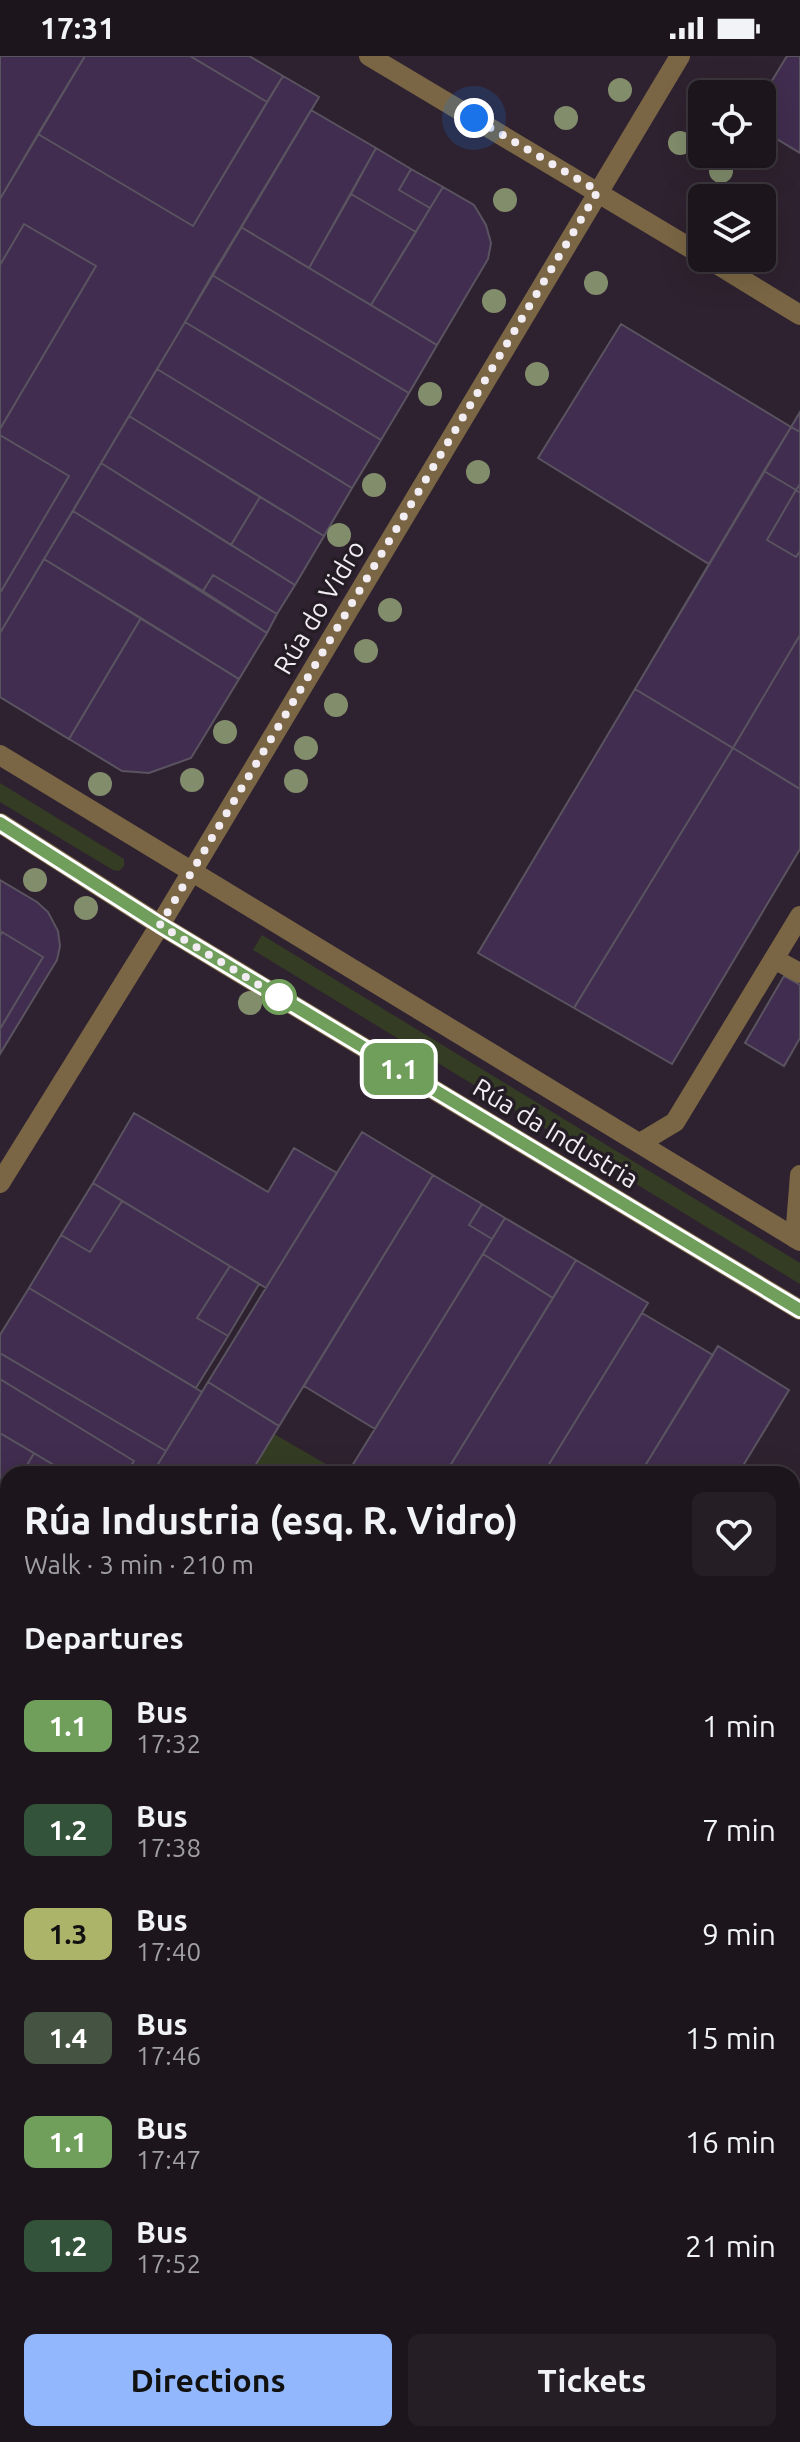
<!DOCTYPE html>
<meta charset="utf-8">
<style>
:root{--surface:#1c161c;--page:#251f25;--text:#f1f3f6;--muted:#a09fa3;--line:#3a353b;--accent:#93b7fd}
body{margin:0;font-family:Ubuntu,sans-serif;background:var(--page);color:var(--text);height:100vh;display:flex;flex-direction:column;font-size:30px;white-space:nowrap}
*{box-sizing:border-box;margin:0}
p{font-size:26px;color:var(--muted)}
.icon{flex:none;width:44px;height:44px;fill:none;stroke:currentColor;stroke-width:2;stroke-linecap:round;stroke-linejoin:round}
.map{position:relative;flex:1;overflow:hidden}
.panel{position:absolute;left:0px;top:1410px;width:800px;height:976px;display:flex;flex-direction:column;background:var(--surface);border-radius:24px 24px 0 0;box-shadow:0 8px 32px #0002,0 0 0 2px var(--line)}
.panel>*{flex:none}
.badge{padding:0 16px;border-radius:12px;font-size:28px;line-height:52px}
.controls{position:absolute;left:688px;top:24px;display:grid;gap:16px}
.controls a{display:grid;place-items:center;width:88px;height:88px;border-radius:12px;background:var(--surface);box-shadow:0 8px 32px #0002,0 0 0 2px var(--line);font-size:40px}
.you{position:absolute;width:40px;height:40px;margin:-20px;border:6px solid #fff;border-radius:50%;background:#1a73e8;box-shadow:0 0 0 12px #1a73e833}
.map>.badge{position:absolute;translate:-50% -50%;box-shadow:0 0 0 4px #fff}
h2{padding:0 24px;font-size:30px;line-height:72px}
.round{display:grid;place-items:center;flex:none;width:84px;height:84px;border-radius:12px;background:var(--page)}
.overview{display:flex;align-items:center;justify-content:space-between;height:136px;padding:0 24px}
h1{font-size:38px;font-weight:700;line-height:60px}
.primary-button{display:flex;gap:16px;margin-top:auto;padding:16px 24px}
.primary-button a{flex:1;height:92px;border-radius:12px;background:var(--accent);color:#111;font-size:32px;font-weight:700;line-height:92px;text-align:center}
.primary-button a+a{background:var(--page);color:var(--text)}
ul{padding:0;list-style:none}
li{display:flex;align-items:center;gap:24px;height:104px;padding:0 24px}
li div{flex:1}
li b{display:block;font-size:30px}
li em{font-style:normal}
li .badge{min-width:88px;font-weight:700;text-align:center}
.status{display:flex;justify-content:space-between;align-items:center;height:56px;padding:0 40px;background:var(--surface);direction:ltr}
.status svg{height:22px;fill:currentColor}
.map>svg:first-child{display:block}
.built{fill:#2f2230;fill-rule:evenodd}
.green{fill:#343d23}
.lines{fill:none;stroke-linecap:round;stroke-linejoin:round}
.stream{stroke:#000420;stroke-width:11}
.building{fill:#412d4f;stroke:#5a5360;stroke-width:2}
.path{stroke:#807981;stroke-width:5;stroke-dasharray:4 4;stroke-linecap:butt}
.lane{stroke:#7a6644;stroke-width:20}
.street{stroke:#7a6644;stroke-width:20}
.tree{fill:#828d6c}
.line-casing{stroke:#fff;stroke-width:18}
.line{stroke:#6f9f5b;stroke-width:12}
.walk{stroke:#f2ecf3;stroke-width:8;stroke-dasharray:0 14.4}
.stop-dot{fill:#fff;stroke:#6f9f5b;stroke-width:4}
.labels{text-anchor:middle;dominant-baseline:central;stroke-width:7;stroke-linejoin:round;paint-order:stroke}
.street-label{font-size:26px;fill:#f2ecf3;stroke:#251d26}
</style>
<div class="status"><b>17:31</b><svg viewBox="0 0 49 12"><path d="M0 12V9h3v3zM5 12V6h3v6zM10 12V3h3v9zM15 12V0h3v12zM26 1h20v11H26zM47 4h2v5h-2z"/></svg></div>
<div class="map">
<svg width="800" height="2386" viewBox="0 0 800 2386">
<rect width="100%" height="100%" fill="#251d26"/>
<!-- built -->
<path class="built" d="M0 0H800V2276L792 2259V1418H8V1645L0 1640ZM702 38H762V98H702ZM702 142H762V202H702Z"/>
<!-- green -->
<path class="green" d="M0 727 124 803V810L119 815 113 814 0 746Z
M262 879 800 1207V1228L253 894Z
M274 1378 343 1418H250Z
M0 1640 8 1645V2378H658L655 2386H0Z"/>
<g class="lines">
<!-- stream -->
<path class="stream" d="M131 2386V2382"/>
</g>
<!-- building -->
<path class="building" d="M0 0H85L0 143Z
M0 0H85L0 143Z
M85 0H190L267 46 193 170 38 78Z
M190 0H249L283 20 267 46Z
M787 0H800V97L762 74V41Z
M283 20 319 41 0 577V143L38 78 193 170Z
M311 54 376 92 309 212 241 171Z
M376 92 411 113 399 134 430 152 416 176 351 138Z
M411 113 443 131 430 152 399 134Z
M443 131 474 149 486 169 491 187 488 203 437 289 371 249Z
M351 138 416 176 371 249 309 212Z
M24 168 96 210 0 373V209Z
M241 171 437 289 409 337 212 219Z
M212 219 409 337 381 384 185 266Z
M185 266 381 384 352 432 157 313Z
M621 268 791 371 709 508 538 402Z
M157 313 352 432 324 480 129 360Z
M800 356V579L733 692 635 633Z
M129 360 260 441 231 489 101 407Z
M791 371 800 376V428L796 434 764 415Z
M0 379 69 420 0 537Z
M101 407 295 529 277 558 213 519 203 535 73 455Z
M764 415 796 434 767 484 796 501 800 495V579L733 692 635 633Z
M796 434 800 437V495L796 501 767 484Z
M260 441 324 480 295 529 231 489Z
M73 455 267 577 239 623 44 503Z
M44 503 141 562 69 683 0 641V577Z
M213 519 277 558 267 577 203 535Z
M141 562 239 623 191 702 149 717 122 715 69 683Z
M800 579V733L733 692Z
M800 579V733L733 692Z
M635 633 733 692 574 952 478 897Z
M733 692 800 733V793L672 1008 574 952Z
M0 824 37 846 48 856 58 875 60 890 57 904 0 998Z
M2 876 43 901 0 973V880Z
M784 920 800 929V982L784 1010 745 987Z
M134 1057 268 1136 294 1092 337 1117 266 1232 93 1127Z
M362 1076 433 1119 279 1370 208 1326Z
M433 1119 482 1148 469 1169 492 1183 375 1373 304 1330Z
M93 1127 122 1145 90 1196 61 1179Z
M122 1145 230 1210 197 1262 228 1280 196 1332 29 1232 61 1179 90 1196Z
M482 1148 505 1162 492 1183 469 1169Z
M505 1162 576 1204 553 1242 483 1198Z
M483 1198 553 1242 445 1418H347Z
M576 1204 648 1247 543 1418H445Z
M230 1210 259 1228 228 1280 197 1262Z
M29 1232 202 1336 166 1395 0 1297V1279Z
M642 1257 713 1299 640 1418H543Z
M718 1290 789 1334 738 1418H640Z
M0 1297 166 1395 152 1418H125L134 1405 0 1323Z
M0 1323 134 1405 125 1418H69L0 1377Z
M208 1326 279 1370 250 1418H152Z
M0 1377 34 1397 22 1418H8V1440L0 1453Z
M34 1397 69 1418H22Z
M8 1440V1483L0 1478V1453Z
M0 1478 8 1483V1569L0 1564Z
M792 1493 800 1498V1636L792 1649Z
M800 1647V1690L792 1685V1660Z
M792 1691 800 1695V1798L792 1811Z
M800 1798V1959L792 1973V1811Z
M800 1959V2011L792 2006V1973Z"/>
<g class="lines">
<!-- path -->
<path class="path" d="M792 2207 800 2224"/>
<!-- lane -->
<path class="lane" d="M774 903 800 917
M640 1087 675 1066 800 860
M795 1182 800 1119"/>
<!-- street -->
<path class="street" d="M369 0 702 199
M707 202 800 259
M0 699 800 1185
M0 767 160 869 800 1254
M0 1127 160 869 680 0
M0 1615 8 1620
M792 2095 800 2100"/>
</g>
<!-- trees -->
<g class="tree">
<circle cx="620" cy="34" r="12"/>
<circle cx="566" cy="62" r="12"/>
<circle cx="680" cy="87" r="12"/>
<circle cx="721" cy="115" r="12"/>
<circle cx="505" cy="144" r="12"/>
<circle cx="596" cy="227" r="12"/>
<circle cx="494" cy="245" r="12"/>
<circle cx="537" cy="318" r="12"/>
<circle cx="430" cy="338" r="12"/>
<circle cx="478" cy="416" r="12"/>
<circle cx="374" cy="429" r="12"/>
<circle cx="339" cy="479" r="12"/>
<circle cx="390" cy="554" r="12"/>
<circle cx="366" cy="595" r="12"/>
<circle cx="336" cy="649" r="12"/>
<circle cx="225" cy="676" r="12"/>
<circle cx="306" cy="692" r="12"/>
<circle cx="192" cy="724" r="12"/>
<circle cx="296" cy="725" r="12"/>
<circle cx="100" cy="728" r="12"/>
<circle cx="35" cy="824" r="12"/>
<circle cx="86" cy="852" r="12"/>
<circle cx="250" cy="947" r="12"/>
</g>
<g class="lines">
<!-- line casing -->
<g class="line-casing">
<path id="line" d="M0 767 160 869 800 1254"/>
</g>
<!-- line -->
<use href="#line" class="line"/>
<!-- walk -->
<path class="walk" d="M279 941 287 946 160 869 598 135 474 62"/>
</g>
<!-- markers -->
<circle class="stop-dot" cx="279" cy="941" r="16"/>
<g class="labels">
<!-- street labels -->
<g class="street-label">
<text transform="translate(319 551) rotate(-59)">Rúa do Vidro</text>
<text transform="translate(556 1077) rotate(31)">Rúa da Industria</text>
</g>
</g>
</svg>
<div class="controls">
<a><svg class="icon" aria-label="locate" viewBox="0 0 24 24"><circle cx="12" cy="12" r="6"/><path d="M12 2v4M12 18v4M2 12h4M18 12h4"/></svg></a>
<a><svg class="icon" aria-label="layers" viewBox="0 0 24 24"><path d="M12 4l9 5-9 5-9-5zM3 14l9 5 9-5"/></svg></a>
</div>
<div class="you" style="left:474px;top:62px"></div>
<b class="badge" style="left:399px;top:1013px;background:#6f9f5b;color:#fff">1.1</b>
<section class="panel">
<div class="overview"><div><h1>Rúa Industria (esq. R. Vidro)</h1><p>Walk · 3 min · 210 m</p></div><a class="round"><svg class="icon" aria-label="heart" viewBox="0 0 24 24"><path d="M12 20l-8-8c-3-5 5-10 8-4 3-6 11-1 8 4z"/></svg></a></div>
<h2>Departures</h2>
<ul>
<li><span class="badge" style="background:#6f9f5b;color:#fff">1.1</span><div><b>Bus</b><p>17:32</p></div><em>1 min</em></li>
<li><span class="badge" style="background:#33533a;color:#fff">1.2</span><div><b>Bus</b><p>17:38</p></div><em>7 min</em></li>
<li><span class="badge" style="background:#acb469;color:#111">1.3</span><div><b>Bus</b><p>17:40</p></div><em>9 min</em></li>
<li><span class="badge" style="background:#455442;color:#fff">1.4</span><div><b>Bus</b><p>17:46</p></div><em>15 min</em></li>
<li><span class="badge" style="background:#6f9f5b;color:#fff">1.1</span><div><b>Bus</b><p>17:47</p></div><em>16 min</em></li>
<li><span class="badge" style="background:#33533a;color:#fff">1.2</span><div><b>Bus</b><p>17:52</p></div><em>21 min</em></li>
</ul>
<div class="primary-button"><a>Directions</a><a>Tickets</a></div>
</section>
</div>
